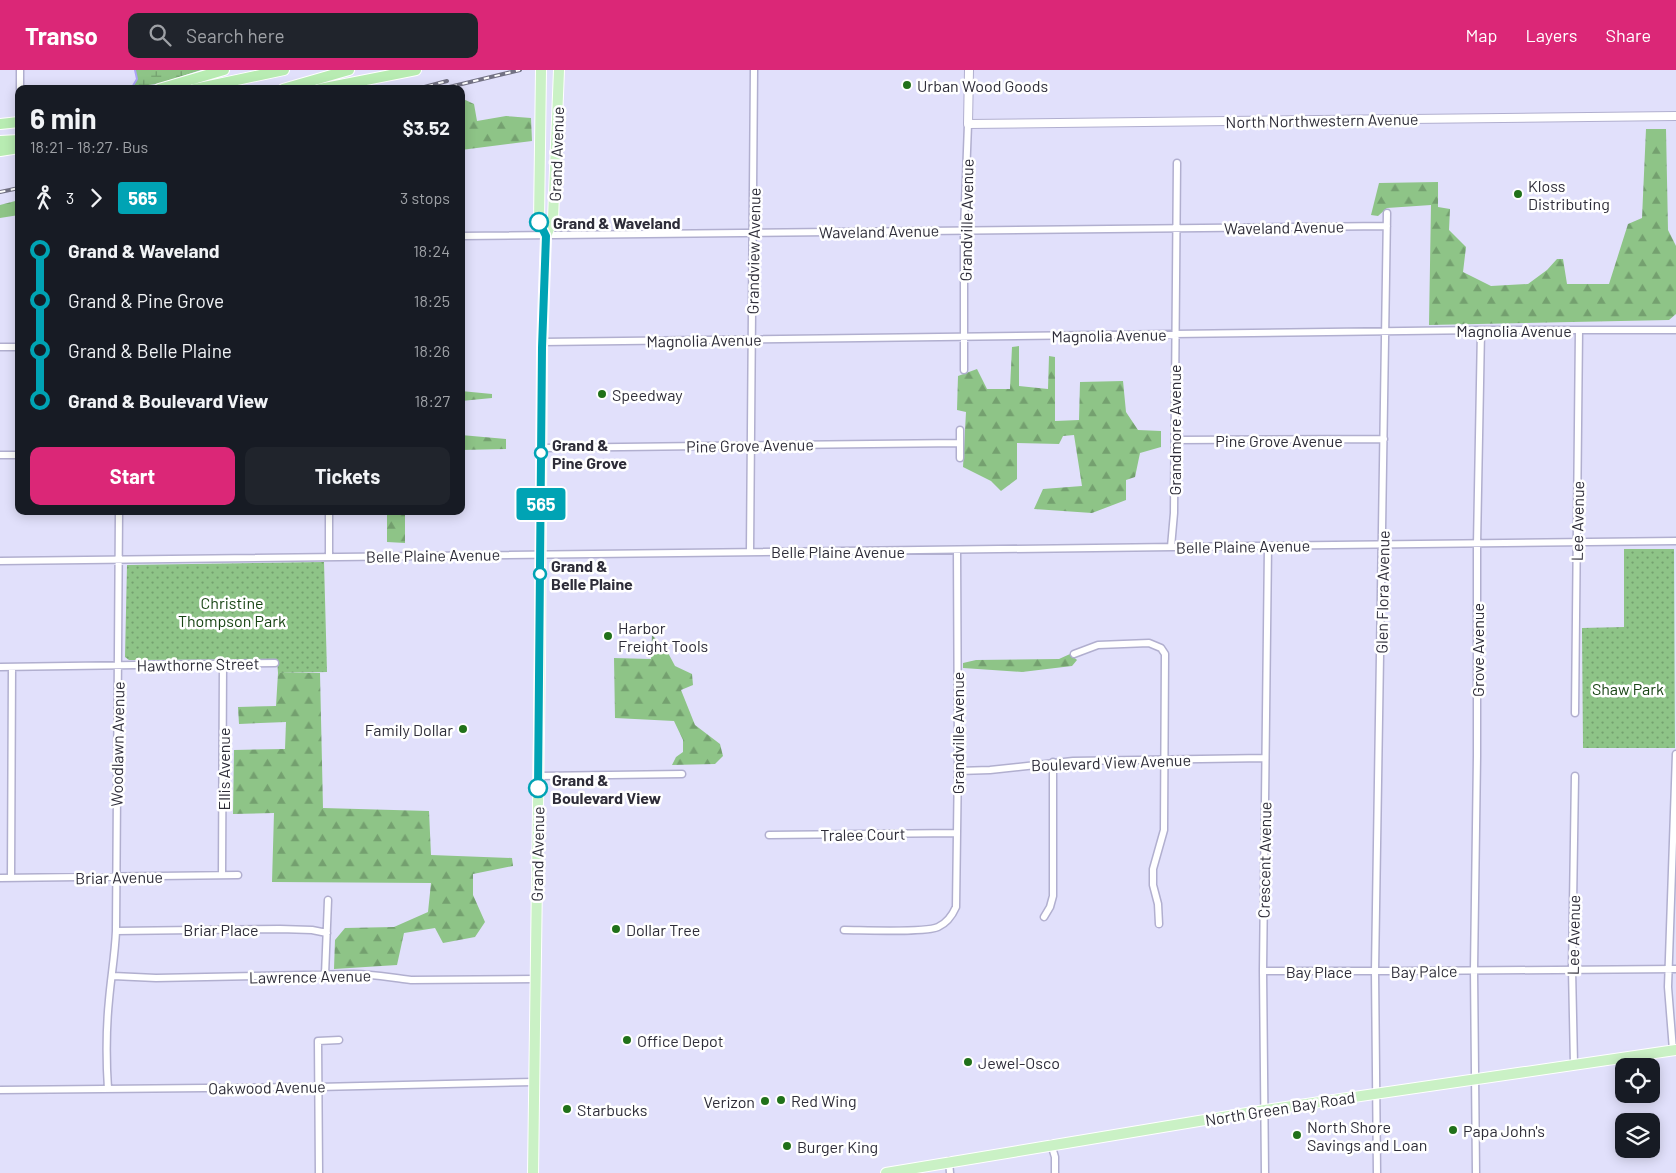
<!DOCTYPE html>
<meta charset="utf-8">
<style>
:root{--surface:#171b24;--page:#20242c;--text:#f1f3f6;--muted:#9ea1a6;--accent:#db2777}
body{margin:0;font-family:Barlow,sans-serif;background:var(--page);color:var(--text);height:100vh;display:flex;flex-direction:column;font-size:19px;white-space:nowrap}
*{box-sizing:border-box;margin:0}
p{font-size:16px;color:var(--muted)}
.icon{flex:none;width:28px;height:28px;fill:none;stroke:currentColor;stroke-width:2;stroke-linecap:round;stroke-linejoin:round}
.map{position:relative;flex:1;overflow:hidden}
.panel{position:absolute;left:15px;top:15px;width:450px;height:430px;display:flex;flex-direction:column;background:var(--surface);border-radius:10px;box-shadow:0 2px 12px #0003}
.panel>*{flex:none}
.badge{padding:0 10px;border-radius:4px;font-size:18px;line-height:32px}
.tools{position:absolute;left:1615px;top:988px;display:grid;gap:10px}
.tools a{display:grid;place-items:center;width:45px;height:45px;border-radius:10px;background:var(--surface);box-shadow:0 2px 12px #0003;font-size:25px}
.map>.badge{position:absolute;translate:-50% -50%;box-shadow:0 0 0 2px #fff}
.legs{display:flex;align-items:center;gap:8px;height:55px;padding:0 15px;font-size:16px}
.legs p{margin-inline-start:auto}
.headline{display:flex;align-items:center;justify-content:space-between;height:85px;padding:0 15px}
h1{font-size:28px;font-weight:700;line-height:38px}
.cta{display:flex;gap:10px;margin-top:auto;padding:10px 15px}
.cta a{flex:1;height:58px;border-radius:10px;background:var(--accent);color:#fff;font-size:20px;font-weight:700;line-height:58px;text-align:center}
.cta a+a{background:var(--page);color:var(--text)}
ul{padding:0 15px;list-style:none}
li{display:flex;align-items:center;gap:18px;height:50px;font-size:19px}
li i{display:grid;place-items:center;width:8px;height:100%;margin:0 6px;background:currentColor}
li i::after{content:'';width:12px;height:12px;margin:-6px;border:4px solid;border-radius:50%;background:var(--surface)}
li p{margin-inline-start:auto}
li:first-child i{background:linear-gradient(#0000 50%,currentColor 0)}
li:last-child i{background:linear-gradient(currentColor 50%,#0000 0)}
header{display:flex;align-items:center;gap:30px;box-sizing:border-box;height:70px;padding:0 25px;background:var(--accent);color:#fff}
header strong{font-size:24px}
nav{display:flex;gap:28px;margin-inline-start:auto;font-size:18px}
.search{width:350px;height:45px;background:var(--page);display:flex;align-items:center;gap:12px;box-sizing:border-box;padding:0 18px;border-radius:10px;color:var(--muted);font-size:19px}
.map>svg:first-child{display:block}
.forest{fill:url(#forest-firs)}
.wetland{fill:url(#wetland-marsh)}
.park{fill:url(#park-dots)}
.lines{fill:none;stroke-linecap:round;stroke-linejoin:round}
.stream{stroke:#aba2f7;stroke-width:2}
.minor-casing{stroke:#b1afcf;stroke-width:9}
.tertiary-casing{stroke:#b1afcf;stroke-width:10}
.primary-casing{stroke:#fff;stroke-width:12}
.trunk-casing{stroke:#fff;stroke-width:12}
.minor{stroke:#fff;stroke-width:6}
.tertiary{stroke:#fff;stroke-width:8}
.primary{stroke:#caf1c5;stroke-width:10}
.trunk{stroke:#b8ecb2;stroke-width:10}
.rail-casing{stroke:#737284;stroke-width:4}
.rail{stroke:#fff;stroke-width:2;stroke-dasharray:5.5;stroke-linecap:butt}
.line-1-casing{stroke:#fff;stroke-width:11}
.line-1{stroke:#00a3b4;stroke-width:8}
.poi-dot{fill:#207119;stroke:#fff;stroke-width:2}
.stop-1-dot{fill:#fff;stroke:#00a3b4;stroke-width:2.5}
.labels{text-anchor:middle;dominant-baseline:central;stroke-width:5;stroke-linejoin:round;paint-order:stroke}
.poi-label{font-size:16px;fill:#2e2d39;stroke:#fff;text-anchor:start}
.street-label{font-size:16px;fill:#2e2d39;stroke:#fff}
.stop-label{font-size:16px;font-weight:bold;fill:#2e2d39;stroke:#fff;text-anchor:start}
.park-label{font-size:16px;fill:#194515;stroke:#fff}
</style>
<header>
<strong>Transo</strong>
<div class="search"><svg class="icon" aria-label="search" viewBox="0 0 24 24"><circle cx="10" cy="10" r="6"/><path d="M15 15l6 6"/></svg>Search here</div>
<nav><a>Map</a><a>Layers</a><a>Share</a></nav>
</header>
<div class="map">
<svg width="1676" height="1103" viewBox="0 0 1676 1103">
<defs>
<pattern id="forest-firs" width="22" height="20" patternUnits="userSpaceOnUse" patternTransform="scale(1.25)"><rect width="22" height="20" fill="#8ec487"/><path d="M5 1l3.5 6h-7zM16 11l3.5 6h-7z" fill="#74a06f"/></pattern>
<pattern id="wetland-marsh" width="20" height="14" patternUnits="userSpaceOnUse" patternTransform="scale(1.25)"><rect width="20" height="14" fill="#8ec487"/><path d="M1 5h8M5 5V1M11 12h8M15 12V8" fill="none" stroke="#74a06f"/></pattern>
<pattern id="park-dots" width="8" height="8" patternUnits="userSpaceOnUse" patternTransform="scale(1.25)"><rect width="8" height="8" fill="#8ec487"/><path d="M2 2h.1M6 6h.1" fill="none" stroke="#74a06f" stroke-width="1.8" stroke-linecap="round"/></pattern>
</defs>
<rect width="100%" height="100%" fill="#e1e0fb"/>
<!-- forest -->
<path class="forest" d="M461 28 474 34 477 51 506 46 531 48 532 71 461 80Z
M1646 59H1666L1668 160 1676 176V244L1669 250 1429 255 1431 135 1387 138 1378 146 1371 145 1379 113 1438 112V137L1450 139 1449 160 1466 177 1463 202 1491 216 1528 214 1547 200 1557 189H1563L1567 214H1609L1628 154 1642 148Z
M19 130V145L0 148V135Z
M1019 276V316L1048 319 1049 286 1055 287V351L1079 350 1080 312 1123 311 1126 342 1138 360 1161 361V377L1140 383 1135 407 1126 410V430L1092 443 1034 439 1043 419 1082 416 1074 365 1063 366 1059 374 1017 373V409L1001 421 991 411 963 397 966 342 957 340 958 306 977 299 987 319H1010L1012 277Z
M461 321 492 324V328L461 331Z
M461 365 506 369V379L461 380Z
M387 441H405V473L387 472Z
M652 565 666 579 675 596 692 604 693 615 681 620 695 655 720 674 723 686 715 694 672 695 676 687 683 682V670L674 651 615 648 614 588 651 589Z
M1070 584 1077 590 1072 596 1022 602 963 598V593L976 590 1059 589Z
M278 603H320L323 738 429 741 431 785 512 788 513 796 473 804V825L485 852 475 867 443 873 435 858 404 863 397 895 334 899 335 870 345 858 394 857 428 842 431 813 272 812 274 743 233 744 234 680 285 679 286 652 239 654 238 637 276 636Z"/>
<!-- wetland -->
<path class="wetland" d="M135 0H201L161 13 132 18 137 9Z"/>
<!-- park -->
<path class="park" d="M1624 479H1674L1675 678H1583L1582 558 1624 557Z
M324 492 327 602 278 603 277 589 129 590 125 587 127 495Z"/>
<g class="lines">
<!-- stream -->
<path class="stream" d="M131 19 137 9 135 0"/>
<!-- minor casing -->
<g class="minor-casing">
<path id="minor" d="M20 0V19
M461 166 1387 156
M542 272 1481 260H1676
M0 277H19
M964 300V160L968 54
M960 360V388
M1175 370 1384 369
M541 378 960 373
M0 385H19
M1171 477 1174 443 1177 93
M750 481 754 0
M329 486V441
M0 491 1676 471
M1074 584 1098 575 1149 573 1161 578 1165 584 1164 760 1153 799V815L1158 834 1159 854
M0 597 275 593
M1575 643 1579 260
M958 701 990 700 1073 691 1265 688
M538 706 682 704
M769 765 957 763
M222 805 223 594
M0 808 238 805
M11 808 12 597
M1044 847 1050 837 1053 826V692
M844 860C862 860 925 863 938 857 947 853 952 846 956 837L958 690 957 480
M116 861 280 859 312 860 327 863
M1263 901H1406L1676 899
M325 905 328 830
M113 906 156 908 354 904C374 904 392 908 411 910L536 909
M1673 980 1668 917 1676 684
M1574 994 1572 899 1575 706
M108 1019C106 989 106 960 109 930 111 907 115 884 116 861L119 441
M0 1020 318 1017 534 1012
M1051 1074 1055 1087V1103
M949 1091 950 1103
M319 1103 318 971 339 970
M1265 1103 1263 901 1268 476
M1377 1103 1375 901 1387 143
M1476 1103 1474 900 1477 686V474L1481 260"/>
</g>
<!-- tertiary casing -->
<g class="tertiary-casing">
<path id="tertiary" d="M969 0 968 54 1676 46"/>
</g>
<!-- primary casing -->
<g class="primary-casing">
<path id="primary" d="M541 0 539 152 546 166
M533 1103 540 590 542 278 546 166 553 149 559 0
M886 1103 1265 1040 1676 980"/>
</g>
<!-- trunk casing -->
<g class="trunk-casing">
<path id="trunk" d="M159 19 224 0
M195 19 284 0
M283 19 349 0
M320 19 416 0
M0 54 19 52
M0 71 19 70
M0 81 19 78"/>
</g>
<!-- minor -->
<use href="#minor" class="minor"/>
<!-- tertiary -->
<use href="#tertiary" class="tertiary"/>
<!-- primary -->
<use href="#primary" class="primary"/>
<!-- trunk -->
<use href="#trunk" class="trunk"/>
<!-- rail casing -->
<g class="rail-casing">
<path id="rail" d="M417 19 447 11
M441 19 520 0
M0 122 19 118"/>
</g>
<!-- rail -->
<use href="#rail" class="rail"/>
</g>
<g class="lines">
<!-- line-1 casing -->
<g class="line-1-casing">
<path id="line-1" d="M538 718 542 278 546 166 539 152"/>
</g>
<!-- line-1 -->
<use href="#line-1" class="line-1"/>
</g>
<!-- markers -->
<g class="poi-dot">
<circle cx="907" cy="15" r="5"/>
<circle cx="1518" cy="124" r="5"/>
<circle cx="602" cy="324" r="5"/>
<circle cx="608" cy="566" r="5"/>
<circle cx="463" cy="659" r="5"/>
<circle cx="616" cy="859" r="5"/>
<circle cx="627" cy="970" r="5"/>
<circle cx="968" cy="992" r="5"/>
<circle cx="781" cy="1030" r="5"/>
<circle cx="765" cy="1031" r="5"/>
<circle cx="567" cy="1039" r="5"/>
<circle cx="1453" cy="1060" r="5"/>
<circle cx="1297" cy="1065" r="5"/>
<circle cx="787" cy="1076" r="5"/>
</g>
<g class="stop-1-dot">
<circle cx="539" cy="152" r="9"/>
<circle cx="541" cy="383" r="6"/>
<circle cx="540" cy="504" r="6"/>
<circle cx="538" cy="718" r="9"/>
</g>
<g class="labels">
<!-- poi labels -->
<g class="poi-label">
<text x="917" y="15">Urban Wood Goods</text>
<text x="1528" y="115">Kloss<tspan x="1528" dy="18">Distributing</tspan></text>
<text x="612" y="324">Speedway</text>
<text x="618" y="557">Harbor<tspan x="618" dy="18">Freight Tools</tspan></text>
<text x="453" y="659" text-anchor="end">Family Dollar</text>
<text x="626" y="859">Dollar Tree</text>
<text x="637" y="970">Office Depot</text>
<text x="978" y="992">Jewel-Osco</text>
<text x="791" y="1030">Red Wing</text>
<text x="755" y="1031" text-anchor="end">Verizon</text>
<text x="577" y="1039">Starbucks</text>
<text x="1307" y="1056">North Shore<tspan x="1307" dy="18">Savings and Loan</tspan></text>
<text x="1463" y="1060">Papa John's</text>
<text x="797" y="1076">Burger King</text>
</g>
<!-- street labels -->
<g class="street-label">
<text transform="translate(1322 50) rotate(-1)">North Northwestern Avenue</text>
<text transform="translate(556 84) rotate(-88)">Grand Avenue</text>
<text transform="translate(966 150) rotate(-89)">Grandville Avenue</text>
<text transform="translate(1284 157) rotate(-1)">Waveland Avenue</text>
<text transform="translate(879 161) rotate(-1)">Waveland Avenue</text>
<text transform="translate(753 181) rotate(-89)">Grandview Avenue</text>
<text x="1514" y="260">Magnolia Avenue</text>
<text transform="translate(1109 265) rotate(-1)">Magnolia Avenue</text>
<text transform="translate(704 270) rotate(-1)">Magnolia Avenue</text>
<text transform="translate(1174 360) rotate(-90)">Grandmore Avenue</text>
<text x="1279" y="370">Pine Grove Avenue</text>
<text transform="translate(750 375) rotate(-1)">Pine Grove Avenue</text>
<text transform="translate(1577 451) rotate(-89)">Lee Avenue</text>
<text transform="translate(1243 476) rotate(-1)">Belle Plaine Avenue</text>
<text x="838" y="481">Belle Plaine Avenue</text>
<text transform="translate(433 485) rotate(-1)">Belle Plaine Avenue</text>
<text transform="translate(1382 522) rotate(-89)">Glen Flora Avenue</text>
<text transform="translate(1477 580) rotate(-90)">Grove Avenue</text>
<text transform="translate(198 594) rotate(-1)">Hawthorne Street</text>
<text transform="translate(957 663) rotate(-90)">Grandville Avenue</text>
<text transform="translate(117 674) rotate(-89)">Woodlawn Avenue</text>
<text transform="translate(1111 692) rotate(-2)">Boulevard View Avenue</text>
<text transform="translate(223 699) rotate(-90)">Ellis Avenue</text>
<text transform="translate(863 764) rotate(-1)">Tralee Court</text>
<text transform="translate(537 784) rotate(-89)">Grand Avenue</text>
<text transform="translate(1264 790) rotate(-89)">Crescent Avenue</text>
<text transform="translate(119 807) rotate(-1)">Briar Avenue</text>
<text x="221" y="859">Briar Place</text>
<text transform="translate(1573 865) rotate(-89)">Lee Avenue</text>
<text x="1319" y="901">Bay Place</text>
<text transform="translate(1424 901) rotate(-1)">Bay Palce</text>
<text transform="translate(310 906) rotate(-1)">Lawrence Avenue</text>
<text transform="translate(267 1017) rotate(-1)">Oakwood Avenue</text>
<text transform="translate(1280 1038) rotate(-9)">North Green Bay Road</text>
</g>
<!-- stop labels -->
<g class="stop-label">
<text x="553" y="152">Grand &amp; Waveland</text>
<text x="552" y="374">Grand &amp;<tspan x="552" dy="18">Pine Grove</tspan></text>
<text x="551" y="495">Grand &amp;<tspan x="551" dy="18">Belle Plaine</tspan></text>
<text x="552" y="709">Grand &amp;<tspan x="552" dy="18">Boulevard View</tspan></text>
</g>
<!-- park labels -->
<g class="park-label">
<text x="232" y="532">Christine<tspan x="232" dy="18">Thompson Park</tspan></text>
<text x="1628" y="618">Shaw Park</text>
</g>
</g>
</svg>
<div class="tools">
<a><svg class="icon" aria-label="locate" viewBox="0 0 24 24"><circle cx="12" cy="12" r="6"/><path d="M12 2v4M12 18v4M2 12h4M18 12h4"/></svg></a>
<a><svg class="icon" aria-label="layers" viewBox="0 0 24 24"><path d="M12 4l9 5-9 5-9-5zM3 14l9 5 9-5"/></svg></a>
</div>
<b class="badge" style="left:541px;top:434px;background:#00a3b4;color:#fff">565</b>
<section class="panel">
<div class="headline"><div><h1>6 min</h1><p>18:21 – 18:27 · Bus</p></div><b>$3.52</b></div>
<div class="legs"><svg class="icon" aria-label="walk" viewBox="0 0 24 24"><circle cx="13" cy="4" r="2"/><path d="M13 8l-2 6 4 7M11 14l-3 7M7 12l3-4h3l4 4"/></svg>3<svg class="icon" aria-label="forward" viewBox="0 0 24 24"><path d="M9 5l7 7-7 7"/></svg><b class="badge" style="background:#00a3b4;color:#fff">565</b><p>3 stops</p></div>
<ul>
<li><i style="color:#00a3b4"></i><b>Grand &amp; Waveland</b><p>18:24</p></li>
<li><i style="color:#00a3b4"></i><span>Grand &amp; Pine Grove</span><p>18:25</p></li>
<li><i style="color:#00a3b4"></i><span>Grand &amp; Belle Plaine</span><p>18:26</p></li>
<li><i style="color:#00a3b4"></i><b>Grand &amp; Boulevard View</b><p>18:27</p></li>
</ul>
<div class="cta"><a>Start</a><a>Tickets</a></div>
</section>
</div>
